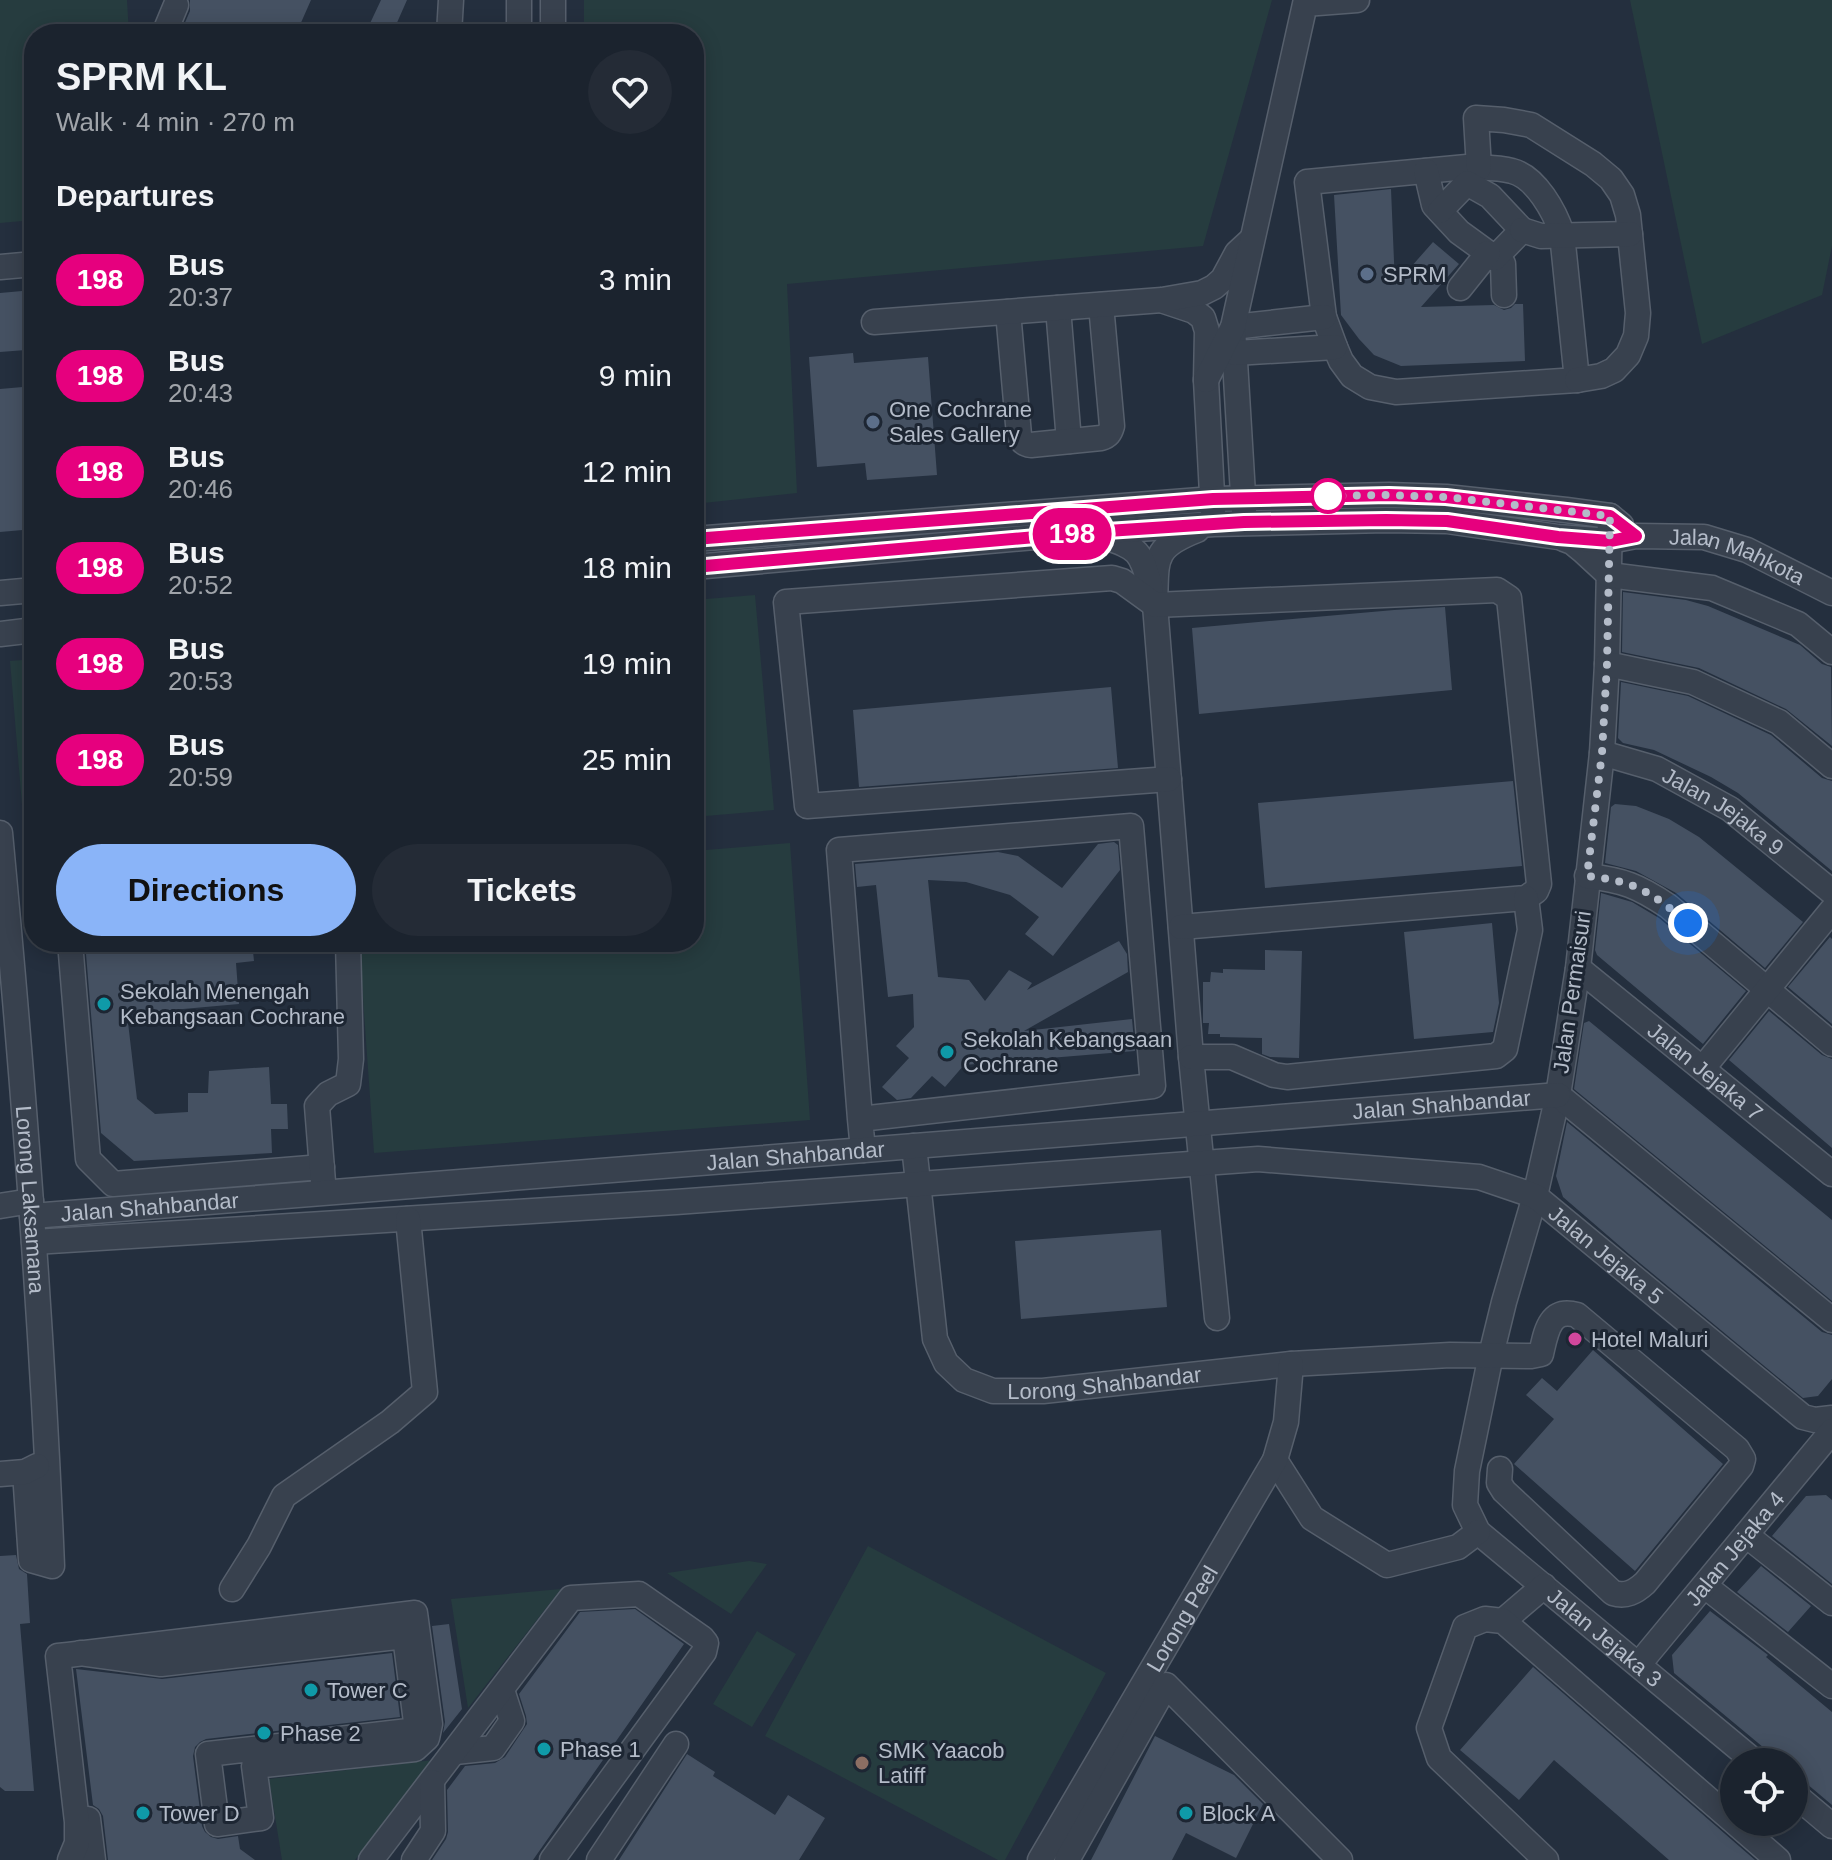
<!DOCTYPE html>
<meta charset="utf-8">
<style>
:root{--surface:#1b232e;--page:#242b36;--text:#f1f3f6;--muted:#a0a4aa;--line:#39404a;--accent:#8ab4f8}
body{margin:0;font-family:Arial,sans-serif;background:var(--page);color:var(--text);height:100vh;display:flex;flex-direction:column;font-size:30px;white-space:nowrap}
*{box-sizing:border-box;margin:0}
p{font-size:26px;color:var(--muted)}
.icon{flex:none;width:44px;height:44px;fill:none;stroke:currentColor;stroke-width:2;stroke-linecap:round;stroke-linejoin:round}
.map{position:relative;flex:1;overflow:hidden}
.details{position:absolute;left:24px;top:24px;width:680px;height:928px;display:flex;flex-direction:column;background:var(--surface);border-radius:32px;box-shadow:0 4px 20px #0003,0 0 0 2px var(--line)}
.details>*{flex:none}
.badge{padding:0 16px;border-radius:26px;font-size:28px;line-height:52px}
.tools{position:absolute;left:1720px;top:1748px;display:grid;gap:16px}
.tools a{display:grid;place-items:center;width:88px;height:88px;border-radius:50%;background:var(--surface);box-shadow:0 4px 20px #0003,0 0 0 2px var(--line);font-size:40px}
.you{position:absolute;width:40px;height:40px;margin:-20px;border:6px solid #fff;border-radius:50%;background:#1a73e8;box-shadow:0 0 0 12px #1a73e833}
.map>.badge{position:absolute;translate:-50% -50%;box-shadow:0 0 0 4px #fff}
h2{padding:0 32px;font-size:30px;line-height:72px}
.round{display:grid;place-items:center;flex:none;width:84px;height:84px;border-radius:42px;background:var(--page)}
.head{display:flex;align-items:center;justify-content:space-between;height:136px;padding:0 32px}
h1{font-size:38px;font-weight:600;line-height:60px}
.button{display:flex;gap:16px;margin-top:auto;padding:16px 32px}
.button a{flex:1;height:92px;border-radius:48px;background:var(--accent);color:#111;font-size:32px;font-weight:600;line-height:92px;text-align:center}
.button a+a{background:var(--page);color:var(--text)}
ul{padding:0;list-style:none}
li{display:flex;align-items:center;gap:24px;height:96px;padding:0 32px}
li div{flex:1}
li b{display:block;font-size:30px}
li em{font-style:normal}
li .badge{min-width:88px;font-weight:700;text-align:center}
.map>svg:first-child{display:block}
.green{fill:#263c3f}
.building{fill:#455162}
.lines{fill:none;stroke-linecap:round;stroke-linejoin:round}
.minor-casing{stroke:#565f6c;stroke-width:27}
.minor{stroke:#38414e;stroke-width:24}
.line-casing{stroke:#fff;stroke-width:18}
.line{stroke:#e6007e;stroke-width:12}
.walk{stroke:#b4bcc9;stroke-width:8;stroke-dasharray:0 14.4}
.service-dot{fill:#5c6f8a;stroke:#1d2633;stroke-width:3}
.stop-dot{fill:#fff;stroke:#e6007e;stroke-width:4}
.culture-dot{fill:#0f9aa8;stroke:#1d2633;stroke-width:3}
.hotel-dot{fill:#d1479c;stroke:#1d2633;stroke-width:3}
.education-dot{fill:#8d6e63;stroke:#1d2633;stroke-width:3}
.labels{text-anchor:middle;dominant-baseline:central;stroke-width:6;stroke-linejoin:round;paint-order:stroke}
.poi-label{font-size:22px;fill:#b4bcc9;stroke:#1d2633;text-anchor:start}
.street-label{font-size:22px;fill:#b4bcc9;stroke:#1d2633}
</style>
<div class="map">
<svg width="1832" height="1860" viewBox="0 0 1832 1860">
<rect width="100%" height="100%" fill="#242f3e"/>
<!-- green -->
<path class="green" d="M0 0H127L129 34H34V220L0 223Z
M584 0H1272L1203 246 787 284 797 493 694 504V34H584Z
M1630 0H1832V246L1822 295 1702 344Z
M755 595 774 810 694 817V600Z
M34 659V876L28 877 10 661Z
M790 843 810 1120 374 1153 359 942H694V851Z
M868 1546 1106 1673 1005 1860H998L765 1736Z
M749 1561 767 1564 731 1614 667 1573Z
M561 1589 468 1708 451 1599Z
M757 1631 796 1654 752 1727 713 1704Z
M433 1760 355 1860H282L269 1779Z"/>
<!-- building -->
<path class="building" d="M190 0H311L296 34H180L190 11Z
M381 0H407L392 34H365Z
M1391 189 1395 285 1433 242 1459 264 1421 307 1494 305 1504 310 1511 308 1515 304H1523L1525 361 1401 366 1374 355 1359 339 1341 315 1334 195Z
M22 291 26 350 0 352V293Z
M853 353 854 363 928 357 937 475 867 480 865 463 817 467 809 357Z
M34 386V529L0 532V389Z
M1623 592 1686 600 1708 606 1800 645 1822 664 1831 667 1832 746 1786 709 1699 668 1622 652Z
M1445 607 1452 690 1199 714 1192 628 1394 610Z
M1621 682 1688 696 1771 735 1822 778 1832 781V871L1738 793 1711 777 1654 750 1623 743 1618 738Z
M1111 687 1118 768 859 787 853 710Z
M1513 781 1522 866 1265 888 1258 803Z
M1615 804 1636 806 1669 819 1699 837 1803 922 1765 968 1676 893 1636 871 1605 863 1611 807Z
M1114 842 1118 845 1120 870 1053 956 1025 934 1039 917 1010 895 966 882 928 880 938 977 969 980 985 1001 1009 970 1032 983 1027 990 1119 941 1127 954 1128 972 1024 1031 1132 1019 1135 1051 964 1065 945 1087 932 1076 911 1098 897 1100 882 1087 909 1058 896 1046 914 1027 913 994 888 997 876 885 857 887 855 864 998 852 1018 856 1062 888 1098 844Z
M1601 893 1632 902 1659 918 1746 991 1703 1044 1597 955 1595 950Z
M1492 923 1499 1003 1493 1032 1414 1039 1404 932Z
M1830 937 1832 939V1024L1788 987Z
M85 942H252L254 961 236 963 239 1004 127 1014 137 1099 155 1114 188 1112V1093H208L209 1071 269 1067 271 1104H287L288 1129H271L272 1153 134 1161 101 1133Z
M1265 950 1302 951 1299 1058 1270 1057 1262 1054V1038L1220 1037V1034H1208L1209 1023H1203V982H1210L1211 972 1223 973V969L1265 970Z
M1769 1011 1822 1055 1832 1059V1148L1729 1060Z
M1589 1021 1832 1220V1301L1574 1089 1584 1023Z
M1567 1122 1822 1332 1832 1335V1379L1818 1396 1803 1398 1629 1254 1563 1197 1556 1176Z
M1161 1230 1167 1307 1021 1319 1015 1241Z
M1593 1350 1723 1464 1635 1571 1514 1464 1554 1419 1526 1395 1542 1378 1557 1391Z
M1826 1495 1832 1500V1584L1772 1536 1806 1496Z
M16 1555 19 1569 27 1574 30 1623 20 1624 34 1791H5L0 1787V1556Z
M1761 1566 1811 1606 1788 1632 1737 1592Z
M635 1609 684 1644 533 1860H432L446 1839 448 1832 447 1790 465 1766 495 1763 505 1757 527 1724 526 1716 519 1694 580 1612Z
M1710 1611 1768 1655 1766 1657 1832 1712V1805L1794 1773V1762H1781L1674 1673 1672 1655Z
M449 1624 462 1709 443 1733 445 1722 432 1626Z
M392 1653 400 1717 206 1739 200 1742 195 1747 193 1756 202 1826 205 1832 211 1837 218 1839 238 1836 240 1849 255 1860H108L103 1816 99 1809 93 1805 76 1669 162 1679Z
M1533 1667 1755 1860H1669L1554 1760 1519 1800 1460 1750Z
M1155 1736 1234 1775 1263 1804 1236 1858 1186 1833 1172 1860H1091Z
M687 1754 715 1772 713 1776 775 1815 788 1795 825 1818 799 1860H619Z"/>
<g class="lines">
<!-- minor casing -->
<g class="minor-casing">
<g id="minor">
<path d="M164 34 176 5"/>
<path d="M449 34 451 0"/>
<path d="M519 34V0"/>
<path d="M553 34V0"/>
<path d="M1467 167C1481 168 1498 167 1512 171 1536 177 1555 212 1562 234L1577 380 1396 392 1370 387 1352 376 1341 361 1335 347 1324 317 1307 182Z"/>
<path d="M1479 168 1476 118 1504 120 1531 125 1593 164 1611 179 1622 195 1628 215 1638 313 1636 336 1628 355 1614 370 1601 376 1577 380"/>
<path d="M1426 171 1434 205 1459 232 1503 264 1504 295"/>
<path d="M1440 211 1467 183 1490 196 1522 230 1495 258"/>
<path d="M1522 230 1541 236 1630 234"/>
<path d="M0 267 34 264"/>
<path d="M1460 288 1488 253"/>
<path d="M1164 301 1194 311 1203 318 1207 331 1206 380 1213 513"/>
<path d="M1058 308 1069 441"/>
<path d="M1008 312 1019 435C1021 442 1024 444 1031 445L1101 438C1108 436 1110 433 1112 426L1101 305"/>
<path d="M874 322 1162 300 1202 293 1214 287 1223 279 1237 253 1250 241"/>
<path d="M1233 327 1324 317"/>
<path d="M1233 328 1244 511"/>
<path d="M1235 353 1335 347"/>
<path d="M1206 380 1233 327 1305 4 1357 0"/>
<path id="s1" d="M1610 516 1607 664 1602 753 1578 968 1558 1095 1535 1196 1504 1302 1491 1355 1467 1471 1465 1505 1478 1532 1755 1762"/>
<path d="M1197 530C1151 548 1157 559 1155 605L1191 1057 1217 1318"/>
<path d="M1102 536C1140 549 1140 550 1151 589"/>
<path d="M694 539 1213 499 1389 495 1446 497 1566 510 1610 516 1621 525"/>
<path d="M1564 539 1572 542 1583 551 1609 575 1712 588 1798 624 1832 652"/>
<path id="s2" d="M694 567 1092 532 1214 524 1386 520 1447 521 1558 537 1610 541 1636 536 1704 537 1747 550 1832 593"/>
<path d="M0 593 34 590"/>
<path d="M0 634 34 630"/>
<path d="M1607 664 1693 682 1779 722 1832 766"/>
<path id="s3" d="M1602 753 1657 769 1730 809 1832 892"/>
<path d="M1169 779 807 806 786 602 1112 578 1122 581 1155 605 1497 590 1509 598 1539 884 1536 891 1526 898 1181 927"/>
<path id="s4" d="M0 833C23 1077 42 1321 52 1566L31 1560 25 1472"/>
<path d="M1587 876C1623 880 1638 886 1668 906L1832 1044"/>
<path d="M70 942 88 1159 113 1184 322 1167"/>
<path id="s5" d="M1578 968 1832 1174"/>
<path d="M1191 1057H1232L1274 1075 1287 1077 1496 1056 1505 1049 1530 930 1526 898"/>
<path d="M1703 1068 1832 910"/>
<path d="M1558 1095 1832 1320"/>
<path d="M860 1119 1153 1086 1131 826 839 850 860 1119 863 1150"/>
<path id="s6" d="M914 1146 935 1339 946 1363 964 1380 993 1391H1043L1291 1364 1450 1355 1531 1356 1541 1354C1546 1333 1549 1307 1577 1315L1737 1449 1743 1459 1741 1466 1645 1583C1635 1592 1626 1597 1613 1593L1504 1491 1499 1483 1500 1469"/>
<path d="M323 1182 317 1106 328 1094 348 1084 351 1059 348 942"/>
<path d="M0 1206 31 1201"/>
<path id="s7" d="M32 1216 1558 1095"/>
<path id="s8" d="M34 1242 676 1202 1258 1159 1479 1177 1535 1196 1803 1417 1815 1420 1832 1418"/>
<path d="M1275 1460 1312 1518 1387 1565 1458 1547 1478 1532"/>
<path d="M0 1474 25 1472 37 1466"/>
<path d="M1746 1535 1832 1603"/>
<path d="M1705 1586 1832 1686"/>
<path d="M232 1589 259 1546 284 1496 390 1422 425 1392 408 1219"/>
<path d="M1503 1621 1544 1586"/>
<path id="s9" d="M1639 1664 1832 1431"/>
<path d="M455 1752 493 1748 512 1721 502 1690"/>
<path d="M1794 1794 1832 1826"/>
<path d="M88 1819 93 1860"/>
<path d="M70 1860 77 1843V1822L58 1656 68 1655 415 1613 430 1724 427 1738 415 1749 254 1766 261 1818 217 1824 208 1754 417 1730 405 1636 161 1664 80 1653"/>
<path d="M371 1860 571 1598 639 1594 702 1638 706 1643 704 1652 552 1860"/>
<path d="M414 1860 433 1831 432 1782"/>
<path d="M599 1860 676 1744"/>
<path id="s10" d="M1040 1860 1275 1460 1286 1422 1291 1364"/>
<path d="M1067 1860 1166 1685 1340 1860"/>
<path d="M1546 1860 1439 1758 1429 1728 1465 1627 1485 1619 1503 1621 1778 1860"/>
</g>
</g>
<!-- minor -->
<use href="#minor" class="minor"/>
</g>
<g class="lines">
<!-- line casing -->
<g class="line-casing">
<path id="line" d="M694 539 1213 499 1389 495 1446 497 1610 516 1636 536 1610 541 1558 537 1447 521 1386 520 1244 522 1092 532 694 567"/>
</g>
<!-- line -->
<use href="#line" class="line"/>
<!-- walk -->
<path class="walk" d="M1328 496 1389 495 1446 497 1610 516 1607 664 1602 753 1587 876C1635 881 1651 892 1688 923"/>
</g>
<!-- markers -->
<g class="service-dot">
<circle cx="1367" cy="274" r="8"/>
<circle cx="873" cy="422" r="8"/>
</g>
<circle class="stop-dot" cx="1328" cy="496" r="16"/>
<g class="culture-dot">
<circle cx="104" cy="1004" r="8"/>
<circle cx="947" cy="1052" r="8"/>
<circle cx="311" cy="1690" r="8"/>
<circle cx="264" cy="1733" r="8"/>
<circle cx="544" cy="1749" r="8"/>
<circle cx="143" cy="1813" r="8"/>
<circle cx="1186" cy="1813" r="8"/>
</g>
<circle class="hotel-dot" cx="1575" cy="1339" r="8"/>
<circle class="education-dot" cx="862" cy="1763" r="8"/>
<g class="labels">
<!-- poi labels -->
<g class="poi-label">
<text x="1383" y="274">SPRM</text>
<text x="889" y="409">One Cochrane<tspan x="889" dy="25">Sales Gallery</tspan></text>
<text x="120" y="991">Sekolah Menengah<tspan x="120" dy="25">Kebangsaan Cochrane</tspan></text>
<text x="963" y="1039">Sekolah Kebangsaan<tspan x="963" dy="25">Cochrane</tspan></text>
<text x="1591" y="1339">Hotel Maluri</text>
<text x="327" y="1690">Tower C</text>
<text x="280" y="1733">Phase 2</text>
<text x="560" y="1749">Phase 1</text>
<text x="878" y="1750">SMK Yaacob<tspan x="878" dy="25">Latiff</tspan></text>
<text x="159" y="1813">Tower D</text>
<text x="1202" y="1813">Block A</text>
</g>
<!-- street labels -->
<g class="street-label">
<text stroke="none"><textPath href="#s2" startOffset="1050">Jalan Mahkota</textPath></text>
<text stroke="none"><textPath href="#s3" startOffset="136">Jalan Jejaka 9</textPath></text>
<text transform="translate(1572 992) rotate(-82)">Jalan Permaisuri</text>
<text stroke="none"><textPath href="#s5" startOffset="164">Jalan Jejaka 7</textPath></text>
<text stroke="none"><textPath href="#s7" startOffset="1414">Jalan Shahbandar</textPath></text>
<text stroke="none"><textPath href="#s7" startOffset="766">Jalan Shahbandar</textPath></text>
<text stroke="none"><textPath href="#s4" startOffset="368">Lorong Laksamana</textPath></text>
<text stroke="none"><textPath href="#s7" startOffset="118">Jalan Shahbandar</textPath></text>
<text stroke="none"><textPath href="#s8" startOffset="1600">Jalan Jejaka 5</textPath></text>
<text stroke="none"><textPath href="#s6" startOffset="388">Lorong Shahbandar</textPath></text>
<text stroke="none"><textPath href="#s9" startOffset="150">Jalan Jejaka 4</textPath></text>
<text stroke="none"><textPath href="#s10" startOffset="280">Lorong Peel</textPath></text>
<text stroke="none"><textPath href="#s1" startOffset="1198">Jalan Jejaka 3</textPath></text>
</g>
</g>
</svg>
<div class="tools">
<a><svg class="icon" aria-label="locate" viewBox="0 0 24 24"><circle cx="12" cy="12" r="6"/><path d="M12 2v4M12 18v4M2 12h4M18 12h4"/></svg></a>
</div>
<div class="you" style="left:1688px;top:923px"></div>
<b class="badge" style="left:1072px;top:534px;background:#e6007e;color:#fff">198</b>
<section class="details">
<div class="head"><div><h1>SPRM KL</h1><p>Walk · 4 min · 270 m</p></div><a class="round"><svg class="icon" aria-label="heart" viewBox="0 0 24 24"><path d="M12 20l-8-8c-3-5 5-10 8-4 3-6 11-1 8 4z"/></svg></a></div>
<h2>Departures</h2>
<ul>
<li><span class="badge" style="background:#e6007e;color:#fff">198</span><div><b>Bus</b><p>20:37</p></div><em>3 min</em></li>
<li><span class="badge" style="background:#e6007e;color:#fff">198</span><div><b>Bus</b><p>20:43</p></div><em>9 min</em></li>
<li><span class="badge" style="background:#e6007e;color:#fff">198</span><div><b>Bus</b><p>20:46</p></div><em>12 min</em></li>
<li><span class="badge" style="background:#e6007e;color:#fff">198</span><div><b>Bus</b><p>20:52</p></div><em>18 min</em></li>
<li><span class="badge" style="background:#e6007e;color:#fff">198</span><div><b>Bus</b><p>20:53</p></div><em>19 min</em></li>
<li><span class="badge" style="background:#e6007e;color:#fff">198</span><div><b>Bus</b><p>20:59</p></div><em>25 min</em></li>
</ul>
<div class="button"><a>Directions</a><a>Tickets</a></div>
</section>
</div>
